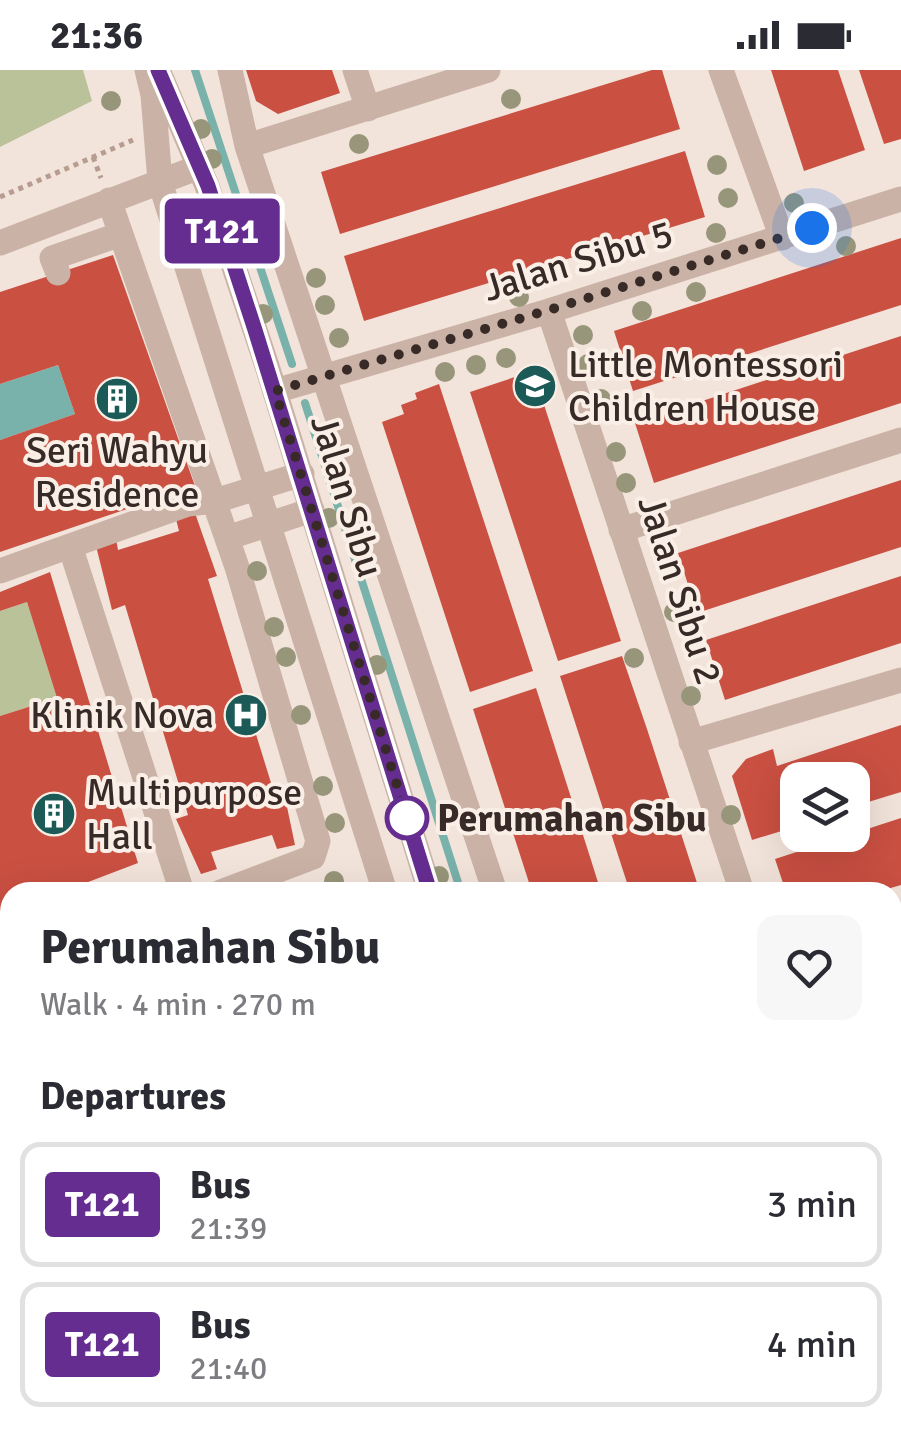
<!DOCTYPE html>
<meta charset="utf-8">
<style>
:root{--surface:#fff;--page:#f7f7f7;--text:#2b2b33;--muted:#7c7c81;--line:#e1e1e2}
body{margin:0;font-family:Signika,sans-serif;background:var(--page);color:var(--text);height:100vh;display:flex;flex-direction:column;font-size:38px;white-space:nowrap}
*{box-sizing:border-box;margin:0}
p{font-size:32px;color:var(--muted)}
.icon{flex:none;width:55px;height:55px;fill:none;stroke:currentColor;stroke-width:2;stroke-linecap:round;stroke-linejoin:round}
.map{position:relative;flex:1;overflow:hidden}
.details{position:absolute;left:0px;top:812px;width:902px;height:562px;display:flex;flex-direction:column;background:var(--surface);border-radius:30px 30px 0 0;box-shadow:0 10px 40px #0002}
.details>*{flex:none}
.badge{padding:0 20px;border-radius:8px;font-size:35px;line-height:65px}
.tools{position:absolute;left:780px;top:692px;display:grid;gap:20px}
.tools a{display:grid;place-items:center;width:90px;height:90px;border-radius:20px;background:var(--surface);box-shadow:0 10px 40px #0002;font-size:50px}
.you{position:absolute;width:50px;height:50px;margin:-25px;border:8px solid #fff;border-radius:50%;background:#1a73e8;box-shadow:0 0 0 15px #1a73e833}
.map>.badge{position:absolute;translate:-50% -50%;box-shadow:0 0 0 5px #fff}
h2{padding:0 40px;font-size:38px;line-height:90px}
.round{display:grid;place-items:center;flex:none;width:105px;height:105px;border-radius:20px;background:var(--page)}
.headline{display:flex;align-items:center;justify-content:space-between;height:170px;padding:0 40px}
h1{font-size:48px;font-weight:700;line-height:75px}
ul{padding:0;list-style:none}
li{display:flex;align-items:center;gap:30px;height:125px;margin:0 20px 15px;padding:0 20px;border:5px solid var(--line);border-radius:20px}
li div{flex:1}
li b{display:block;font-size:38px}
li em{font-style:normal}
li .badge{min-width:110px;font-weight:700;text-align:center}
.status{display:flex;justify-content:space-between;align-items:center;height:70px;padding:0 50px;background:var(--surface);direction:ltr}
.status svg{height:28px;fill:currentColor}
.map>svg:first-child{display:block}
.green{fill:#bac29a}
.water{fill:#79b1ab}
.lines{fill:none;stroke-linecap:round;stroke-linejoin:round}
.stream{stroke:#79b1ab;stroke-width:8}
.building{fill:#ca5042}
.path{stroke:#b79c90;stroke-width:5;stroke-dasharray:5 5;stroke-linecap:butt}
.minor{stroke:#cbb2a6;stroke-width:25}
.tree{fill:#97967a}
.line-casing{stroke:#fff;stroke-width:22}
.line{stroke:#662d91;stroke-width:15}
.walk{stroke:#372a27;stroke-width:10;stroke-dasharray:0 18}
.stop-dot{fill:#fff;stroke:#662d91;stroke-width:5}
.labels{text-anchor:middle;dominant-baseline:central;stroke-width:8;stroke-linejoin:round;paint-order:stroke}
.street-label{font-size:38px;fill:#372a27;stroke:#faefe7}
.poi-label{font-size:38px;fill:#372a27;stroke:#faefe7;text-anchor:start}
.stop-label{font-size:38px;font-weight:bold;fill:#372a27;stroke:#faefe7;text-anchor:start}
</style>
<div class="status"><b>21:36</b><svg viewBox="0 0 49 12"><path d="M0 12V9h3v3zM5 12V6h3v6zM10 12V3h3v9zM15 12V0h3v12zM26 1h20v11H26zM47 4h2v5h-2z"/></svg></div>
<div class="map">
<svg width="901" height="1373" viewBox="0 0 901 1373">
<rect width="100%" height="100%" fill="#f3e4db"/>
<!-- green -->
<path class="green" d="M0 0H83L92 31 0 77Z
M27 532 57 628 0 646V541Z
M275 1365H724L725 1373H281Z"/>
<!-- water -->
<path class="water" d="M58 295 75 344 0 370V314Z
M10 1186V1365H252L257 1373H0V1188Z"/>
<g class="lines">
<!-- stream -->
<path class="stream" d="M195 0 292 294
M305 333 461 822"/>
</g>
<!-- building -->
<path class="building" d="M246 0H332L340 23 278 44 256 31Z
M652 0H662L680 59 340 164 321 102Z
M771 0H838L865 80 804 101Z
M859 0H901V69L884 74Z
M685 81 705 147 364 251 344 186Z
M901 168V235L633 321 614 261Z
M113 185 195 416 0 482V370L75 344 58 295 0 314V222Z
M901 266V333L654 413 635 353Z
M533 301 621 571 558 591 470 322Z
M439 314 533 601 470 622 382 352 404 344 401 335 417 329 415 323Z
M901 410V477L697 543 678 483Z
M195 443 217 506 208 509 272 716 282 713 295 775 277 779 272 765 211 782 217 799 201 804 176 749 188 745 125 535 112 540 96 476 116 469 118 480 179 461 176 449Z
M50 502 138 793 62 822H10V871L0 850V646L57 628 27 532 0 541V522Z
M901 506V573L725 630 706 570Z
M622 586 647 659 700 822H630L560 606Z
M536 618 591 790 601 822H532L473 639Z
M901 655V722L852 737V710H798V756L752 770 732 706 746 689 773 679 777 696Z
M901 748V815L877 822H786L775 789Z
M901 906V984L892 987V909Z
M10 909V1014L2 1017 0 1010V913Z"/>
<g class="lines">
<!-- path -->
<path class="path" d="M93 87 101 108
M0 127 133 70
M0 1041 10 1036
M0 1080 10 1075"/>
<!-- minor -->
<path class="minor" d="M147 0 153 25 160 112 385 822
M158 0 207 116 267 296 430 822
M230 0 247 76 495 822
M355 0 368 39
M721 0 782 168
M247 76 488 0
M109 130 237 497 318 771 313 787 221 822
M0 173 199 97
M58 203 52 188 121 164
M549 241 742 822
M275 321 549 241 901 129
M621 460 901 370
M227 468 312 440
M0 501 70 476
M691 672 901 610
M182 822 70 476 188 434 215 431 302 404
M892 859 901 856
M0 872 10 868
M827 1365 830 1373"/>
</g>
<!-- trees -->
<g class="tree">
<circle cx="511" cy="29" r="10"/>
<circle cx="111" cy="31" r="10"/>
<circle cx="201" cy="59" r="10"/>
<circle cx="359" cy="74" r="10"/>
<circle cx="212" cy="89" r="10"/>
<circle cx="717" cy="95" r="10"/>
<circle cx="728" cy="128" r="10"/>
<circle cx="794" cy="133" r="10"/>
<circle cx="716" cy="163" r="10"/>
<circle cx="239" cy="170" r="10"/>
<circle cx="846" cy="176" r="10"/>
<circle cx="316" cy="208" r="10"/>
<circle cx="696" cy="222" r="10"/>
<circle cx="519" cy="227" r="10"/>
<circle cx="325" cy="235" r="10"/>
<circle cx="642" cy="241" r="10"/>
<circle cx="263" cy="244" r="10"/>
<circle cx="583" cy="265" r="10"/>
<circle cx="339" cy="268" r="10"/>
<circle cx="506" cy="288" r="10"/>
<circle cx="588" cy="294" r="10"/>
<circle cx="476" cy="295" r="10"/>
<circle cx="445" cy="302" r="10"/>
<circle cx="601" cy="329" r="10"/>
<circle cx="616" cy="382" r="10"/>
<circle cx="626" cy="413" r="10"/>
<circle cx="329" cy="448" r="10"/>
<circle cx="257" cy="501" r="10"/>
<circle cx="674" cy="542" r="10"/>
<circle cx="274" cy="557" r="10"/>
<circle cx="286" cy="587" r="10"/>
<circle cx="634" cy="588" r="10"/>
<circle cx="377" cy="595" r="10"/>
<circle cx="691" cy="626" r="10"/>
<circle cx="301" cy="645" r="10"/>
<circle cx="323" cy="716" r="10"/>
<circle cx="731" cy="745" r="10"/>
<circle cx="335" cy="753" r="10"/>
<circle cx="439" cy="806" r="10"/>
<circle cx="334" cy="811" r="10"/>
</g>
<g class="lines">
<!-- line casing -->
<g class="line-casing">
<path id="line" d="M158 0 208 116 255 260 430 822"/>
</g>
<!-- line -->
<use href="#line" class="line"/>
<!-- walk -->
<path class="walk" d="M407 748 275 321 549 240 812 158"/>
</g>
<!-- icons -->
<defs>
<g id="school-disc" transform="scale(2.25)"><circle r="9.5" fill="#1b5a56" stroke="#faefe7"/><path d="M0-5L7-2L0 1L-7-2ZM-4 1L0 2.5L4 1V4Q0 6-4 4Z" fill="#fff"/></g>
<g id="building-disc" transform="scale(2.25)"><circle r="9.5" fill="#1b5a56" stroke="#faefe7"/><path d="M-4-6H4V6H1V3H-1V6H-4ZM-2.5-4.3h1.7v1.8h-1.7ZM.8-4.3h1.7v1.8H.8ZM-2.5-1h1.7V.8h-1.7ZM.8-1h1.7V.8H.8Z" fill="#fff"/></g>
<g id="hospital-disc" transform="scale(2.25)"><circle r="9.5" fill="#1b5a56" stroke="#faefe7"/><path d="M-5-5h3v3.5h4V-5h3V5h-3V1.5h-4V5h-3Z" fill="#fff"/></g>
</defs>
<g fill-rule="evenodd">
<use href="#school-disc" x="535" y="316"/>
<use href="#building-disc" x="117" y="329"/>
<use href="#hospital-disc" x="246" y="645"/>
<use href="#building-disc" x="54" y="744"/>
</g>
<!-- markers -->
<circle class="stop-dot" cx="407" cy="748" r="20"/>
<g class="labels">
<!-- street labels -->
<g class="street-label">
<text transform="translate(578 191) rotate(-17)">Jalan Sibu 5</text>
<text transform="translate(347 426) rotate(73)">Jalan Sibu</text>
<text transform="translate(680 520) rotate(72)">Jalan Sibu 2</text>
</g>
<!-- poi labels -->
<g class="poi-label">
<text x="568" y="294">Little Montessori<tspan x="568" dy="44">Children House</tspan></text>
<text x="117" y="380" text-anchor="middle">Seri Wahyu<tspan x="117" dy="44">Residence</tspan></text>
<text x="214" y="645" text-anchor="end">Klinik Nova</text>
<text x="86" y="722">Multipurpose<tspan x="86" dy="44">Hall</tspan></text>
</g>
<!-- stop labels -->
<g class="stop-label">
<text x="437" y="748">Perumahan Sibu</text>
</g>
</g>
</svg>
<div class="tools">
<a><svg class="icon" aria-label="layers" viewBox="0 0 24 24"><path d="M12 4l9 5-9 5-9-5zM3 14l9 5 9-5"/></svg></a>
</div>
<div class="you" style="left:812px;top:158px"></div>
<b class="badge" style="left:222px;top:161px;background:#662d91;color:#fff">T121</b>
<section class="details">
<div class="headline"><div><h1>Perumahan Sibu</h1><p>Walk · 4 min · 270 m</p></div><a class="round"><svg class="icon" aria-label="heart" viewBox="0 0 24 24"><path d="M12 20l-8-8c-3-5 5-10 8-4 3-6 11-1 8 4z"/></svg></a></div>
<h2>Departures</h2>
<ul>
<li><span class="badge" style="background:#662d91;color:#fff">T121</span><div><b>Bus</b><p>21:39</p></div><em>3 min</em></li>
<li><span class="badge" style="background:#662d91;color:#fff">T121</span><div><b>Bus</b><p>21:40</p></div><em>4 min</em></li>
</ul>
</section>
</div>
